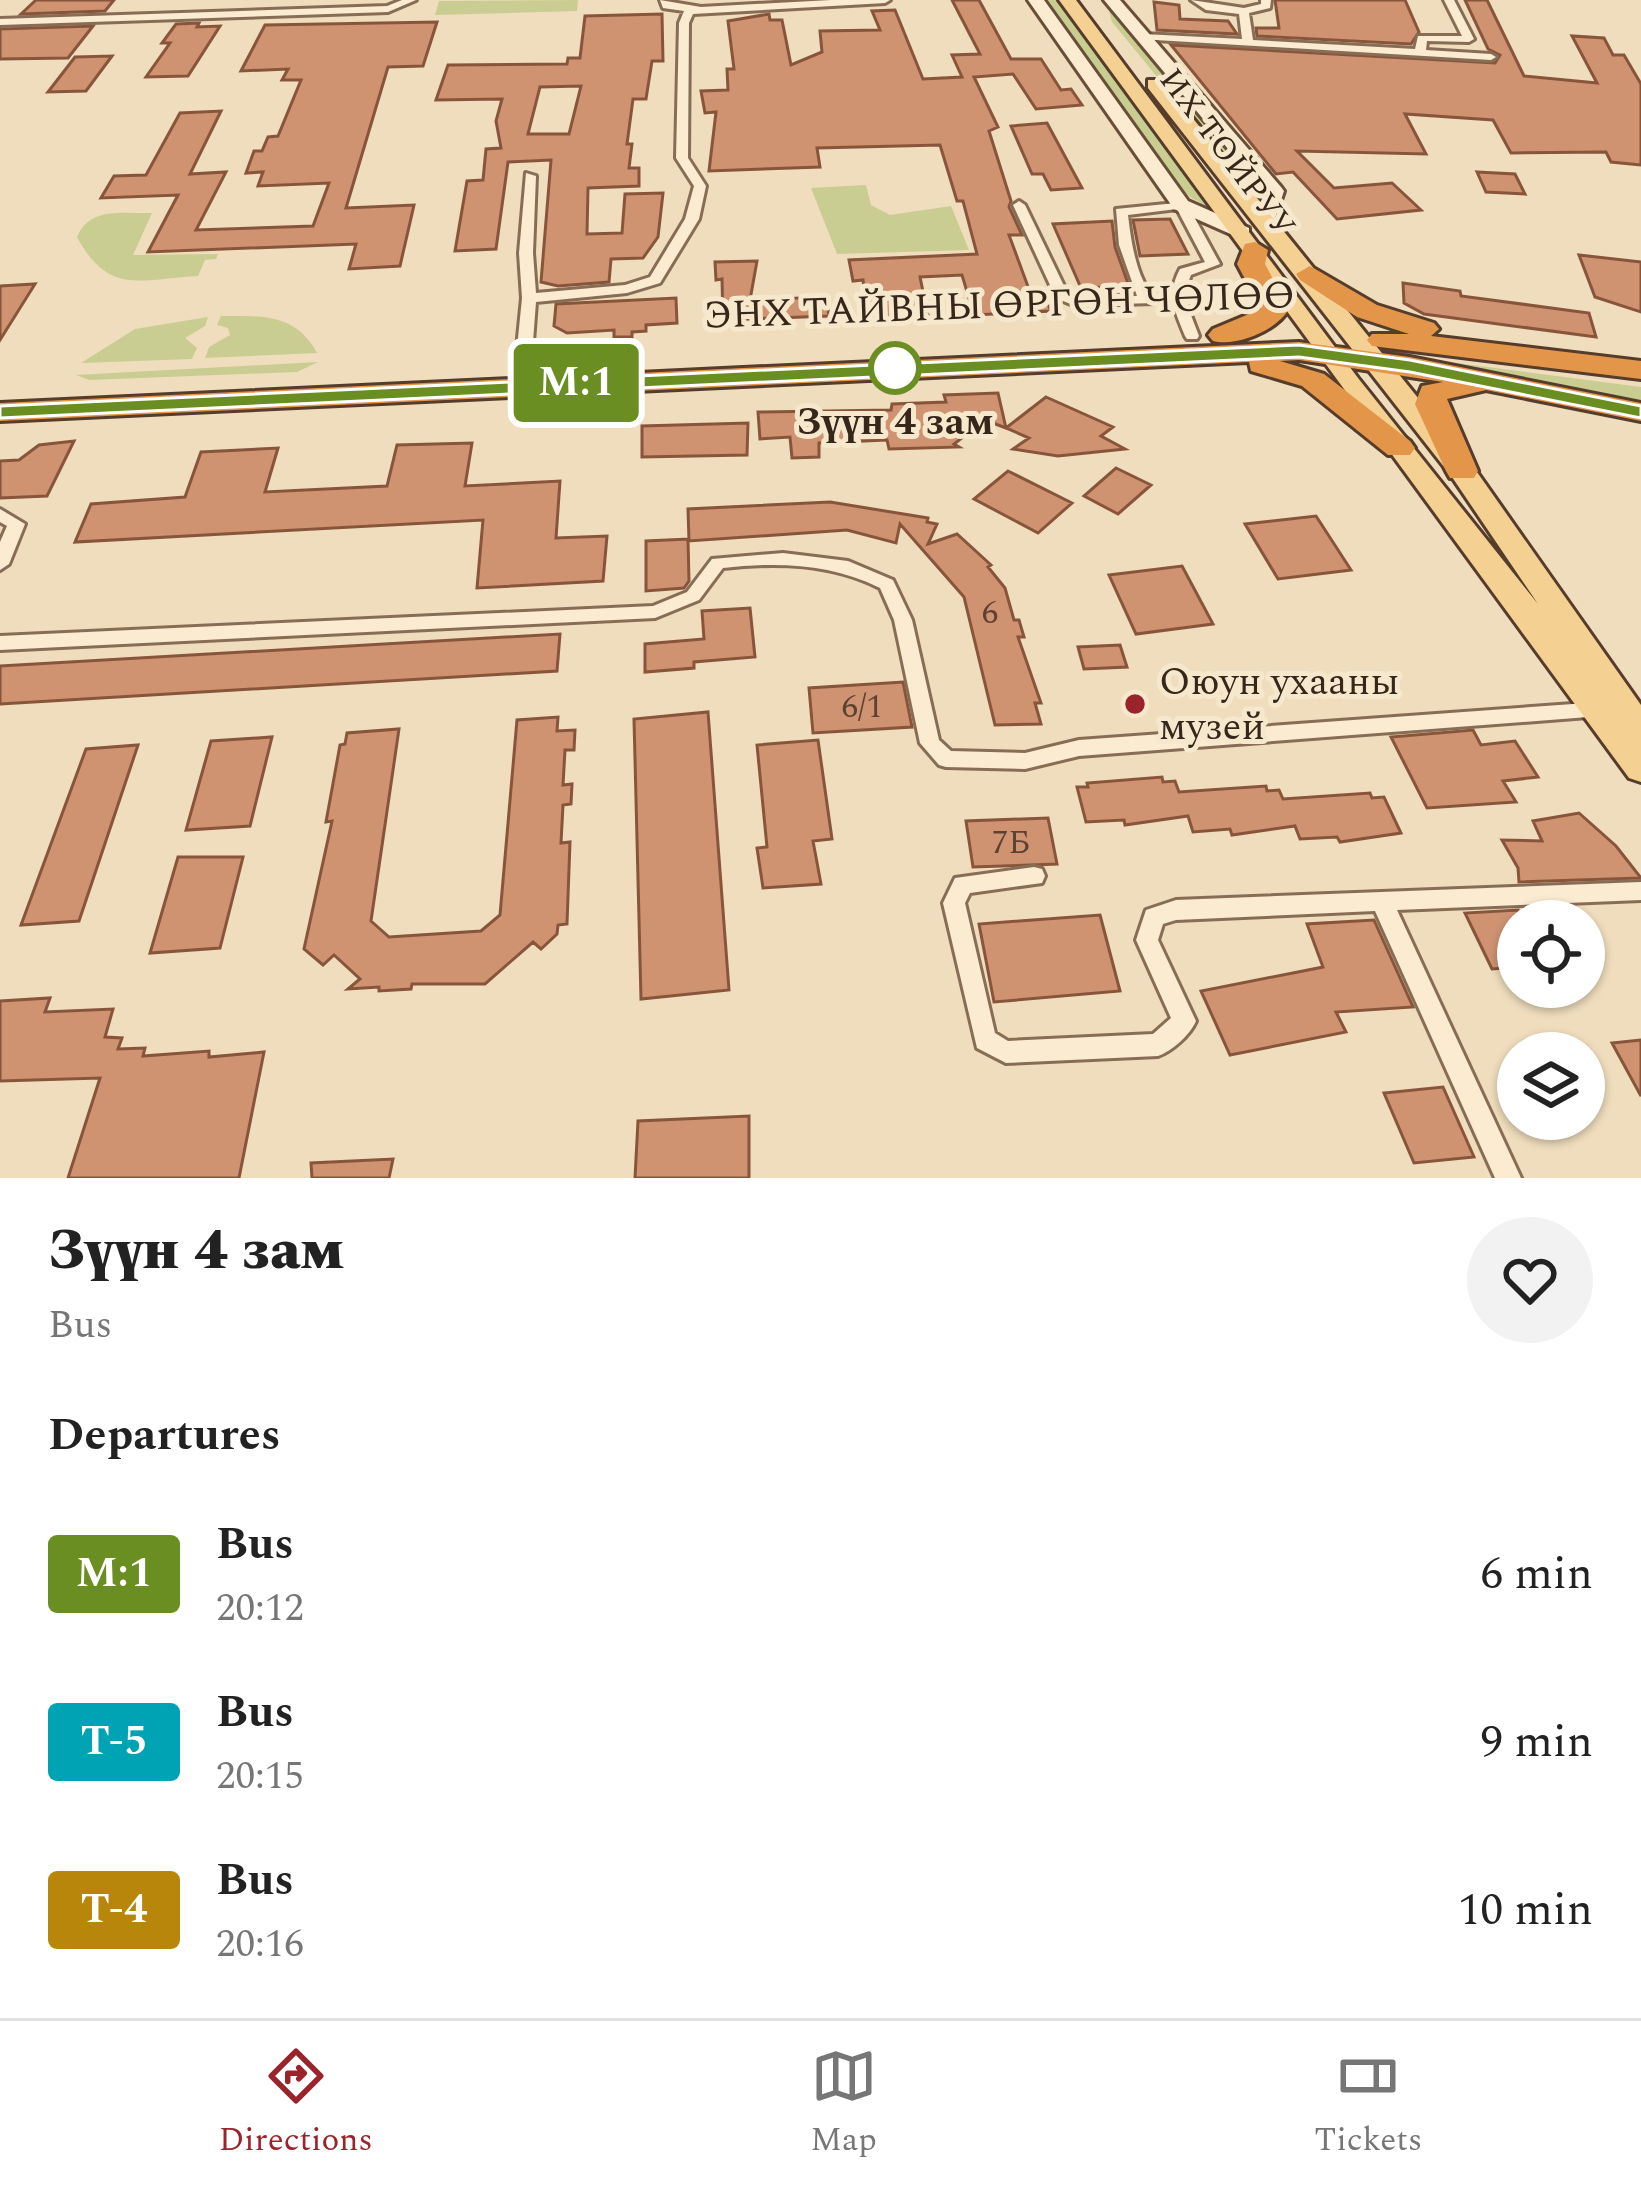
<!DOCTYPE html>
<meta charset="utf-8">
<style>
:root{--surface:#fff;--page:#f2f2f2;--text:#222;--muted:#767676;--line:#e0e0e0;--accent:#99242c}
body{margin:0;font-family:Spectral,serif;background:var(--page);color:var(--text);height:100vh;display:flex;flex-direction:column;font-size:45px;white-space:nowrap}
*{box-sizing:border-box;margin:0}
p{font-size:39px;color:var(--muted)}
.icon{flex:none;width:66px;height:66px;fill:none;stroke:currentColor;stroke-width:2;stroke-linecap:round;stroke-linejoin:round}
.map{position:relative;height:1178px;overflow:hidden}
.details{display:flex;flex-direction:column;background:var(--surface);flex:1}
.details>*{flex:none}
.badge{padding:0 24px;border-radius:9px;font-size:42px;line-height:78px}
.fabs{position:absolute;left:1497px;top:900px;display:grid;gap:24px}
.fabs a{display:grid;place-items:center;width:108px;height:108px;border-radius:50%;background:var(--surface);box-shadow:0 3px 9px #0004;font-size:60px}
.map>.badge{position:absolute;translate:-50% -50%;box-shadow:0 0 0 6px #fff}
h2{padding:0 48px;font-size:45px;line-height:108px}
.round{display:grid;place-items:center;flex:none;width:126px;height:126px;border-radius:63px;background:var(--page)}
.summary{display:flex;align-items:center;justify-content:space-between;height:204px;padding:0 48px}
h1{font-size:57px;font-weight:800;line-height:90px}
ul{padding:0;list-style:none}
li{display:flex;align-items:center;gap:36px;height:168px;padding:0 48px}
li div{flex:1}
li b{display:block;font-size:45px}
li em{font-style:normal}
li .badge{min-width:132px;font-weight:700;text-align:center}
.dock{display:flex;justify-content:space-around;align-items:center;height:168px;border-top:3px solid var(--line);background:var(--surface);font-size:33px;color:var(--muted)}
.dock a{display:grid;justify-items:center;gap:6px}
.dock .current{color:var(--accent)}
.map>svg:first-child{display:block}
.green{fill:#cacd91}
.building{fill:#cf9372;stroke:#88553b;stroke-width:3;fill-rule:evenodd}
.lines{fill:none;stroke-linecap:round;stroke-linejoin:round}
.street-casing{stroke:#886d56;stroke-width:6}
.secondary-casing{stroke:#694e39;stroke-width:6}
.primary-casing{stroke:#553c2b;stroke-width:6}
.highway-casing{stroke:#553c2b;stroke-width:6}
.street{fill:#faebd1;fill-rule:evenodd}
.secondary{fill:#faebd1;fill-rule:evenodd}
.primary{fill:#f5d093;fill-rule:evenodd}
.highway{fill:#e39649;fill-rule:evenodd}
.line{fill:#6b8e23;stroke:#fff;stroke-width:3}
.stop-dot{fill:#fff;stroke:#6b8e23;stroke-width:6}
.poi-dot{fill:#99242c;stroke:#f6e8cd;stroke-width:4.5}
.labels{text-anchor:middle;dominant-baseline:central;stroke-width:10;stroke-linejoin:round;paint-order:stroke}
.far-street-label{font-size:33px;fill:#37271b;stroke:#f6e8cd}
.number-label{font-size:33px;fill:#5d4231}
.street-label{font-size:39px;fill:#37271b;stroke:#f6e8cd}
.stop-label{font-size:39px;font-weight:bold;fill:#37271b;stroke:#f6e8cd}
.poi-label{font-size:39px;fill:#37271b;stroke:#f6e8cd;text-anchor:start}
</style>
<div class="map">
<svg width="1641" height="1178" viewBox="0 0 1641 1178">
<rect width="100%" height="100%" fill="#efddbd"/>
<!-- green -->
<path class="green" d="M578 0 577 11 435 15 439 1Z
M1044 0H1058L1217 212 1190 197 1175 181Z
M1106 0 1266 191 1265 208 1112 22Z
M866 185 871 205 890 215 951 206 969 250 837 254 811 188Z
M152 213 133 255 218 254 216 259 205 260 198 276C140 279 109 296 77 237 90 206 123 214 152 213Z
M221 316C260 316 296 313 317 353L205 358 209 347 230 335 228 328 217 325Z
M208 317 205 326 185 338 197 348 192 359 81 363 135 329Z
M1395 355 1641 387V404L1396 357Z
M318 362 297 372 89 380 76 375Z"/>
<!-- building -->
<path class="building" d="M36 0H114L105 11 21 14Z
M952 0H979L1011 59H1041L1061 90 1071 89 1082 105 1036 109 1013 74 974 77 998 127 989 131 1011 201 1009 207 1022 235H1009L1030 292H1043L1051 311 974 315 962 275 920 277 929 320 869 322 863 280 853 281 849 260 977 254 963 201H957L940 145 817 148 820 167 709 171 716 112 705 113 701 91 728 90 727 69H734L728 21 769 14 770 20H782L791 65 822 52 820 31 880 30 872 11 895 10 923 79 962 77 952 55 980 54Z
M1275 0H1405L1419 32 1411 44 1257 36 1256 28H1279Z
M1465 0H1487L1524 76 1597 83 1572 36 1604 38 1613 55H1624L1641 84V165L1611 162 1606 152 1511 153 1493 120 1405 114 1426 154 1297 151 1334 188 1392 183 1421 210 1337 219 1293 172 1276 174 1171 45 1495 63 1500 55 1488 49Z
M1154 2 1179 5 1180 19 1228 21 1237 34 1157 30Z
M662 14 663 61H652L646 99H633L627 144H632L629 168H639V186L588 188 587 234 622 233 625 194 663 193 658 237 643 258 611 259 609 282 558 286 541 282 551 160 508 162 496 249 455 251 467 181 483 180 486 149 501 148 496 121 502 99 436 100 448 65 567 64 568 58H580L585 16ZM581 86 569 134H528L540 87Z
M437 22 423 66 388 67 346 208 414 205 400 266 349 269 356 244 148 252 178 195 101 198 114 176 146 175 180 113 221 111 190 174 226 172 196 230 313 226 329 183 258 186 263 172 246 173 254 151H262L268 137 278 136 301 80H282L288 69 241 71 265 25Z
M199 23 197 27 220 26 188 76 146 77 170 43H162L176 24Z
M93 26 68 58 0 59V29Z
M112 56 86 91 48 92 75 57Z
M1047 123 1082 188 1051 190 1043 174H1032L1011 126Z
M1477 172 1515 174 1525 194 1486 192Z
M1170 219 1188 254 1140 256 1133 220Z
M1112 221 1115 247 1129 286 1081 288 1053 224Z
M1579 255 1641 262V312L1595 297Z
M757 261 750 300 826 297 829 316 723 320 722 279 716 280 715 262Z
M1403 283 1460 291 1461 296 1589 313 1596 337 1424 314 1404 303Z
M35 284 0 340V286Z
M676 298 677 323 646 325V331L632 332V337H614V330L567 333 554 326 556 304Z
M998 393 1006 428 985 420 954 444 959 447 889 449 887 440 819 443V457L792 458 790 437 760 439 758 412 891 410 892 404 946 402 944 395Z
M1046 397 1113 427 1101 436 1125 449 1058 456 1013 449 1029 438 1006 428Z
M748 423 747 455 642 457V426Z
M74 441 47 496 0 498V461L19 460 39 445Z
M472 443 465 486 560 481 556 538 607 536 603 581 477 588 483 520 75 542 91 504 185 497 201 452 278 448 265 492 387 486 397 445Z
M1116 468 1151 485 1118 514 1084 496Z
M1008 471 1072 503 1038 533 974 499Z
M830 502 928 518 927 522 937 524 928 544 957 534 991 565 988 567 1005 588 1014 620H1019L1024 637H1018L1041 703H1035L1041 724 995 725 964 597 900 524 896 543 847 530 689 541 688 509Z
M1316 516 1351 570 1278 579 1245 524Z
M688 539 689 581 684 588 646 591V541Z
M1182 566 1213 624 1136 634 1109 575Z
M750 608 755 657 694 662V668L645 672V644L704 639 702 611Z
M560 634 557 671 0 704V666Z
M1120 645 1127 667 1084 669 1078 647Z
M903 682 912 727 813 733 809 688Z
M708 712 729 990 641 999 634 719Z
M558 717 557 731 575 730 574 750H565L563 785 572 784 571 804 563 805 561 843 570 842 567 924 558 925 557 934 541 949 533 942 485 984H412L411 989 379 991V987L348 989 360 979 334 955 323 965 304 949 332 821 326 822 340 745 345 744 347 733 399 729 371 921 389 937 481 931 500 915 517 720Z
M1473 730 1481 745 1515 741 1538 777 1503 781 1516 802 1427 808 1391 737Z
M272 737 250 826 186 830 211 741Z
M818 740 832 839 813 841 821 884 763 888 757 848 767 847 757 745Z
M138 745 79 921 21 925 86 749Z
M1162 777 1163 782 1175 781 1179 792 1266 786 1267 791 1279 790 1283 799 1370 793 1372 798 1384 797 1401 833 1340 842 1337 837 1300 839 1295 826 1232 835 1230 829 1193 832 1188 816 1125 825 1124 820 1086 822 1077 787H1088L1087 783Z
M1579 813 1616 846 1641 878 1519 882 1518 868 1502 840 1542 841 1533 821Z
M1048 818 1057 864 973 867 966 821Z
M178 857H243L220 948 150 953Z
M1518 910V967L1492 969 1465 913Z
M1100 915 1120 991 994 1002 979 924Z
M1374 920 1413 1007 1336 1012 1346 1032 1230 1055 1201 991 1323 967 1307 924Z
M50 998 45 1012 113 1009 105 1037 122 1038 118 1049 145 1048 143 1056 209 1051V1057L264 1052 239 1178H68L100 1078 0 1081V1001Z
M1641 1040V1096L1612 1043Z
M1443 1087 1474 1157 1414 1163 1384 1093Z
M749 1116V1178H635L638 1121Z
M393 1159 389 1178H312L311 1163Z"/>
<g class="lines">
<!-- street casing -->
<g class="street-casing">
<path id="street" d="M402 0H416L388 12 0 25V19L387 6Z
M660 0 701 7 831 0H890L885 3 693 14 689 23 688 158 706 186 699 219 660 283 627 293 536 302 531 368 523 373 518 371 515 368 522 298 519 253 526 173 536 176 533 253 536 293 625 285 650 277 685 219 694 186 676 158 679 23 684 11 663 8Z
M1191 0 1244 8 1261 4V0H1271L1270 8 1249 13 1253 40 1415 49 1418 36H1462L1444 0H1454L1474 39 1469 42 1427 41 1426 50 1491 54 1496 57 1491 60 1139 39V35L1143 34 1242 39 1239 14 1206 10Z
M1019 201 1025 205 1067 292 1075 297 1137 296 1119 245 1116 209 1186 202 1220 264 1191 275C1181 298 1191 314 1199 336L1197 339H1187L1185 336C1175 311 1166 295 1180 269L1205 262 1177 209 1128 215C1131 240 1137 287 1159 300L1157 303 1073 305 1056 298 1013 205Z
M0 509 25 524 9 564 0 570V542L7 526 0 522Z
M783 553 848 561 893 580 912 620 939 740 951 751 1025 753 1079 740 1601 702 1608 704 1611 709 1608 714 1601 716 1079 756 1025 769 946 767 939 765 920 743 894 620 880 588C830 563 777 562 723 568L699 600 655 618 0 650V636L653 606 687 592 712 559Z
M1034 867 1042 869 1045 876 1042 883 970 893 965 903 995 1033 1008 1041 1153 1034 1171 1018 1136 940 1146 910 1176 900 1641 882V900L1397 910 1521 1178H1495L1375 911 1176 920 1163 924 1158 940 1196 1021C1190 1035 1172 1051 1158 1056L1006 1063 977 1048 943 903 955 878Z"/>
</g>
<!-- secondary casing -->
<g class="secondary-casing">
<path id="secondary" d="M1028 0H1044L1188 201 1249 228V236H1235L1174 209Z
M1104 0H1120L1281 187 1284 191 1273 224 1256 220 1264 192Z"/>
</g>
<!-- primary casing -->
<g class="primary-casing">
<path id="primary" d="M1059 0H1076L1358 378 1538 604 1452 477 1148 88V80H1162L1472 465 1641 705V782L1629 778Z"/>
</g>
<!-- highway casing -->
<g class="highway-casing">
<path id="highway" d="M1255 242 1268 250 1265 264 1289 309C1277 330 1237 347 1213 341L1208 335 1213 329 1261 309 1237 264 1245 244Z
M1310 266 1377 305 1434 323 1439 329 1431 336 1641 361V379L1372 346 1367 340 1372 334H1409L1357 317 1300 280 1296 274Z
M1299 342 1410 357 1641 403V421L1486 390 1447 399 1478 471 1474 478H1450L1446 471 1415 404 1422 386 1443 382 1299 360 1280 361 1324 374 1410 441 1415 448 1410 455H1388L1302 386 1251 371 1249 362 0 421V403Z"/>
</g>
<!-- street -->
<use href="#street" class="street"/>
<!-- secondary -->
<use href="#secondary" class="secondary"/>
<!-- primary -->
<use href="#primary" class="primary"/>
<!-- highway -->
<use href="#highway" class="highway"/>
</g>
<!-- line -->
<path class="line" d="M1299 345 1410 360 1641 406V418L1410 372 1299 357 0 418V406Z"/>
<!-- markers -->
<circle class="stop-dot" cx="895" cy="368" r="24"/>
<circle class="poi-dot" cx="1135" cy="704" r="12"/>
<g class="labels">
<!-- far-street labels -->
<g class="far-street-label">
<text transform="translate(1227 153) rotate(53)">ИХ ТОЙРУУ</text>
</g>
<!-- number labels -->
<g class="number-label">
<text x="990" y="613">6</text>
<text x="862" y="707">6/1</text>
<text x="1011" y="843">7Б</text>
</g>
<!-- street labels -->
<g class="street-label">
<text transform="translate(999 306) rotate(-2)">ЭНХ ТАЙВНЫ ӨРГӨН ЧӨЛӨӨ</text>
</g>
<!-- stop labels -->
<g class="stop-label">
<text x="895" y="422">Зүүн 4 зам</text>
</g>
<!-- poi labels -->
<g class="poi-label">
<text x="1159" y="682">Оюун ухааны<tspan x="1159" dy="45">музей</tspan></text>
</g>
</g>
</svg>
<div class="fabs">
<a><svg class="icon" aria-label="locate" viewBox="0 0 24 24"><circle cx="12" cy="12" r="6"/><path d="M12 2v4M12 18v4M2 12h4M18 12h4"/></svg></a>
<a><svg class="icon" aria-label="layers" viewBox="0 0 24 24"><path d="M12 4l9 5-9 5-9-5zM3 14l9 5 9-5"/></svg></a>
</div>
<b class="badge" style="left:576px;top:383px;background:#6b8e23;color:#fff">М:1</b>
</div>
<section class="details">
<div class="summary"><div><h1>Зүүн 4 зам</h1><p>Bus</p></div><a class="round"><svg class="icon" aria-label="heart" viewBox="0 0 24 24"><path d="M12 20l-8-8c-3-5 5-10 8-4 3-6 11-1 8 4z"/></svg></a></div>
<h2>Departures</h2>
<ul>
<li><span class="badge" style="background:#6b8e23;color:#fff">М:1</span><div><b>Bus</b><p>20:12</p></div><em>6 min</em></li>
<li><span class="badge" style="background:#00a3b4;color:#fff">Т-5</span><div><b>Bus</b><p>20:15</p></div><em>9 min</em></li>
<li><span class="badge" style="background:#b8860b;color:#fff">Т-4</span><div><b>Bus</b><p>20:16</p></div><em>10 min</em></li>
</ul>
</section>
<nav class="dock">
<a class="current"><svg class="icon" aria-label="directions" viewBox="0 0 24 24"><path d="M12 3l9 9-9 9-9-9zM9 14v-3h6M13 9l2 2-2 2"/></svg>Directions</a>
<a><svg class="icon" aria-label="map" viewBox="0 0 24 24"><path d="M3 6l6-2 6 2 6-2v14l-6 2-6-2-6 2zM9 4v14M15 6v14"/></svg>Map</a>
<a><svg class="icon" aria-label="tickets" viewBox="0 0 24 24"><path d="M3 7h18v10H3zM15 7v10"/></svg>Tickets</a>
</nav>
